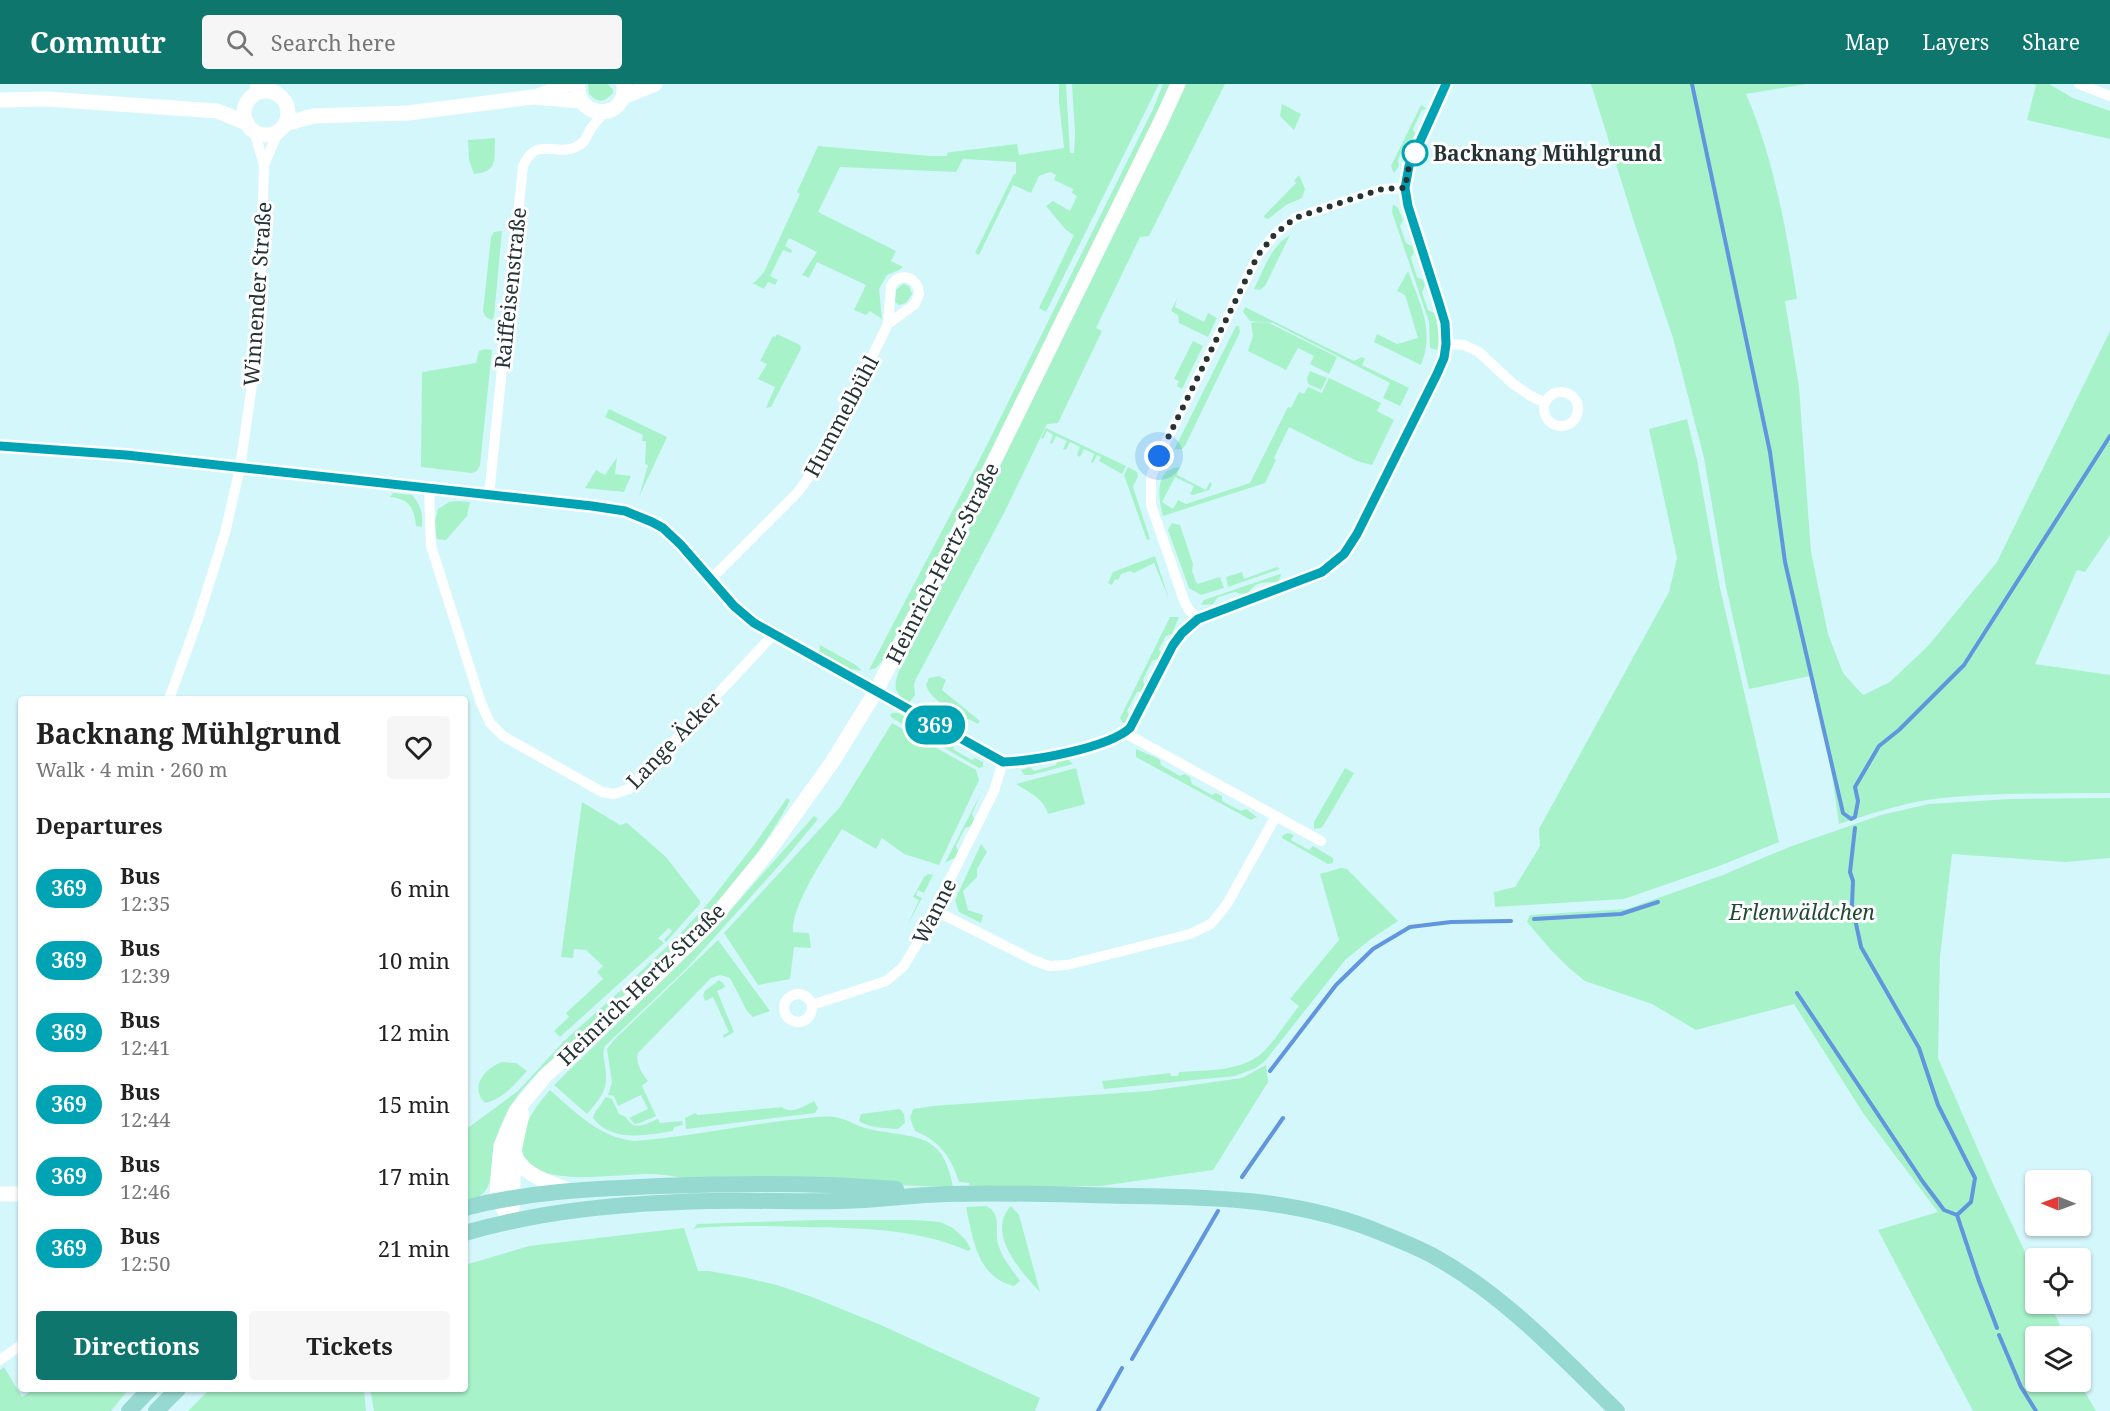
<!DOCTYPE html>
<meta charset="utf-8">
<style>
:root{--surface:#fff;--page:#f6f6f6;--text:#222;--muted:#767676;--accent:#0f766e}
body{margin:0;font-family:"Noto Serif",serif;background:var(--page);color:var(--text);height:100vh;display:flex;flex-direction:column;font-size:22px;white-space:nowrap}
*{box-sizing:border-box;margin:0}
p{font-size:20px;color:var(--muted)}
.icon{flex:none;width:33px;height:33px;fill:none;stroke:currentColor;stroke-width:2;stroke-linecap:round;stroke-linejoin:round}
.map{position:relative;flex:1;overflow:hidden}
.sheet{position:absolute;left:18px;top:612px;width:450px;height:696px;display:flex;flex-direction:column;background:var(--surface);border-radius:6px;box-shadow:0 2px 4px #0004}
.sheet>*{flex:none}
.badge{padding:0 12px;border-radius:20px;font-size:21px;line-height:39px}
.needle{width:39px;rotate:271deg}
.controls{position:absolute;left:2025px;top:1086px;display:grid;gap:12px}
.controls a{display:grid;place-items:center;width:66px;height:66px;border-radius:6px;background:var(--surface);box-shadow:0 2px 4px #0004;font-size:30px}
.you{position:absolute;width:30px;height:30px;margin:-15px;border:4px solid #fff;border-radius:50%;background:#1a73e8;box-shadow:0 0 0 9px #1a73e833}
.map>.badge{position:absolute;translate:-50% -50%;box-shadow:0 0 0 3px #fff}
h2{padding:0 18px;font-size:22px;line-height:54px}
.round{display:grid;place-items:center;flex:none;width:63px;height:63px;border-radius:6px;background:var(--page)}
.overview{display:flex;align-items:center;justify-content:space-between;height:102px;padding:0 18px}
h1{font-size:28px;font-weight:700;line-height:45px}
.action{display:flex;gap:12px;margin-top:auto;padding:12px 18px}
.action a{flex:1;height:69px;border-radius:6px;background:var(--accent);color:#fff;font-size:24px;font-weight:700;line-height:69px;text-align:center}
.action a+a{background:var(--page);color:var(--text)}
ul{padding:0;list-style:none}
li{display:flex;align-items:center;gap:18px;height:72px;padding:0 18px}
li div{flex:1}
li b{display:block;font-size:22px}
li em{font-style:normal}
li .badge{min-width:66px;font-weight:700;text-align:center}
header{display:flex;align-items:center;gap:36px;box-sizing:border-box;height:84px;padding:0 30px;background:var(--accent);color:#fff}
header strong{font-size:28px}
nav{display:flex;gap:33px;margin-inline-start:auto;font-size:21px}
.search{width:420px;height:54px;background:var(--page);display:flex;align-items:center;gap:15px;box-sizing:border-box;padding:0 21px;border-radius:6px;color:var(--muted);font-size:22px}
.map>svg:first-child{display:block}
.green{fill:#a8f2ca}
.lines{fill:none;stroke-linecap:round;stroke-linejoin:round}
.stream{stroke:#6195dd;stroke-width:4}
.street{stroke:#fff;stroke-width:10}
.secondary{stroke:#fff;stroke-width:15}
.primary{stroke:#96d9d0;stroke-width:16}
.line-casing{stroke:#fff;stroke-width:14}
.line{stroke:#00a3b4;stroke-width:9}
.walk{stroke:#253335;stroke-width:6;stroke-dasharray:0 10.8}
.stop-dot{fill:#fff;stroke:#00a3b4;stroke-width:3}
.labels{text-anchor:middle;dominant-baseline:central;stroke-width:6;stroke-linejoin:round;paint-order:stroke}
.stop-label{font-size:21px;font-weight:bold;fill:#253335;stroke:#fff;text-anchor:start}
.street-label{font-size:21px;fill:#253335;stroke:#fff}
.park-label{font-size:21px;font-style:italic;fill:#1f4a35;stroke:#fff}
</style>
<header>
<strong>Commutr</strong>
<div class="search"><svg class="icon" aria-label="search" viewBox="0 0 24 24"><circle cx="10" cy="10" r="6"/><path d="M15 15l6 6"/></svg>Search here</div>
<nav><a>Map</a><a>Layers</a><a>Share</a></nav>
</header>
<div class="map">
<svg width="2110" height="1327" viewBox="0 0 2110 1327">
<rect width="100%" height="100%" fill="#d4f7fc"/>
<!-- green -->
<path class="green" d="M588 0H608L613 6V9C604 18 599 20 589 10Z
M1059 0H1066L1070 69H1074L1075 49 1072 0H1159L1046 228 1039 224 1074 151 1066 146 1046 122 1053 117 1070 127 1077 112 1072 109 1073 105 1054 96 1056 91 1050 88 1039 92 1031 109 1013 101 979 171 975 169 1014 90H1016V78L963 75 956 88 840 83 818 128 896 167 891 177 903 183 899 186 887 191 879 205 882 235 870 227 866 231 854 226 866 201 817 178 809 194 802 191 817 168 789 154 785 162 792 166 791 169 783 166 770 192 778 196 775 201 768 198 764 205 752 199 755 198 764 188 800 110 797 108 818 62 930 72H947V69L951 68 1017 60 1019 71 1064 64 1059 18Z
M1163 0H1173L992 372 882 577 876 584 869 586 987 361 1153 25Z
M1186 0H1225L1149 152 1140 153 1096 244 1102 247 1058 339 1047 340 1004 429 916 595 914 601 915 611 909 619C894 609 893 604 899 587Z
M1591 0H1806L1746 10C1773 72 1787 148 1797 215L1785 217 1799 303 1811 468 1828 550 1843 589 1863 611 1890 598 1928 562 1997 478 2110 247V451L2085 488 2077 486 2035 580 2110 591V709C2049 710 1988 708 1927 716 1897 721 1867 731 1839 740L1824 637 1810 592 1749 605 1726 503 1704 374 1673 254 1635 141Z
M2033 0H2049L2073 14 2110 27V55L2027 36 2036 1Z
M1282 20 1301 30 1294 46 1280 32Z
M1421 21 1427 25 1422 26 1413 45 1415 50 1411 57 1406 58 1398 76 1399 82 1394 89 1391 82Z
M495 54C494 75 499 88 474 90L469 76 468 56Z
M1299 91 1305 105 1302 114 1286 121 1268 135 1265 134 1264 132 1296 99 1294 97Z
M1393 120 1398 124 1403 136 1400 142 1406 159 1412 162 1414 168 1411 174 1417 193 1423 196 1425 202 1422 208 1428 226 1434 229C1438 241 1440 255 1437 266L1430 264 1429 238 1392 128Z
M502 147 494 232 492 236 486 233 483 228 491 153 494 148Z
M1290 151 1265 202 1260 206 1254 205C1264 185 1271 162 1290 151Z
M1408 187C1420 221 1435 245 1421 281L1374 258 1377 250 1397 260 1418 254 1405 211 1397 207Z
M903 200 909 202 912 210 906 219 899 221 895 218 896 206Z
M1177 214 1175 223 1204 238 1208 229 1217 234 1208 253 1179 239 1178 231 1171 227Z
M1245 223 1354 277 1362 273 1365 275 1362 281 1409 304 1400 322 1383 314 1390 299 1273 239 1250 237 1243 228Z
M1256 238 1269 239 1337 273 1329 290 1310 280 1314 272 1298 264 1286 286 1248 267 1253 252 1251 239Z
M1236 242H1239L1240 248 1185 362 1182 365 1174 366Z
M777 250 800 261 801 265 771 323 766 324 775 303 758 295 767 280 760 277 773 252 775 253Z
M1193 257 1203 262 1182 305 1177 302 1179 297 1174 295Z
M484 265 492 266 480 381 477 387 472 389 421 383 422 288 476 279 479 267Z
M1310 287 1327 294 1321 306 1308 300 1307 294Z
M1329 294 1381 319 1377 327 1394 336 1372 381 1357 377 1289 343 1274 374 1276 376 1265 399 1163 432C1158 414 1154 384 1180 383L1177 391 1206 406 1210 398 1212 400 1209 406 1193 411 1190 410 1194 402 1175 393 1162 418 1173 425 1178 416 1186 420 1250 399 1288 323 1291 324 1299 308 1304 310 1308 303 1322 309Z
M609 325 667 353 639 413 648 381 645 380 646 357H642L643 351 605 333Z
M1687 335 1697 376 1720 504 1779 758 1719 782 1624 815 1495 823 1494 808 1515 803 1540 762 1539 745 1669 508 1677 474 1649 345Z
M1046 344 1126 382 1122 390 1099 377 1101 373 1097 371 1093 379 1091 378 1094 370 1084 365 1080 373 1077 371 1080 363 1070 358 1066 366 1063 365 1067 357 1056 352 1052 360 1050 359 1053 351 1047 347 1043 355 1041 354Z
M617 373 615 390 631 392 624 408 585 404 596 386 605 391Z
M1128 383 1137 388 1138 392 1133 403 1150 455 1147 456 1124 391Z
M393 409 412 411C421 421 423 430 422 443L416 442C414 423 409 415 390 413Z
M457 417 470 418 467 432 446 456 437 455 434 441 438 425 449 418Z
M1172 439 1180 441 1193 480 1192 487 1197 500 1220 493 1224 504 1201 511 1189 504 1168 446Z
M1155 472 1169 515 1154 479 1134 489 1130 487 1121 490 1118 496 1115 495 1112 501 1108 499 1113 488Z
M1277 483 1280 485 1228 503 1226 493 1242 488 1244 495Z
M1280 490 1281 491 1278 498C1265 499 1257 496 1248 509L1241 510 1235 508 1218 513 1213 520 1201 521 1204 516Z
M1170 533H1179L1172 550 1166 552 1159 565 1161 569 1157 575 1152 577 1143 596 1145 602 1142 607 1137 608 1127 627 1130 632 1124 640 1120 634Z
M820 561 856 581 862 587 847 584 819 570Z
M939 592 946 596 942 606 980 637 978 640C962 631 932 620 926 601L929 594Z
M892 629H898L923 643 924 649 942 659 949 658 953 662 954 666 972 676 975 674 983 678V683L979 684 892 634 890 631Z
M892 639 976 686 979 696 939 781 904 770 882 754 876 765 842 745C827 769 791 821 793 848L809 849 811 864 794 863 790 895 758 901 724 849 840 723Z
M1136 665 1157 674 1160 676 1161 681 1180 692 1184 690 1190 693 1192 700 1212 711 1216 709 1222 712V717L1241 727 1246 725 1257 733 1251 736 1136 673Z
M1058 675H1068L1073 680 1031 691H1024L1021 686 1030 683 1034 687 1056 681Z
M1076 684 1085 720 1082 721 1048 730C1044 715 1029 708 1016 700Z
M1345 684 1354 689 1323 742 1321 744 1314 745V738Z
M981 709 972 730 974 735 971 742 965 744 956 762 958 767 956 773 945 779Z
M787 714 790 716C780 737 767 755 754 774 706 840 647 894 586 948 564 967 541 983 522 1006 508 1023 497 1046 493 1067 491 1079 493 1098 485 1107 480 1114 472 1115 465 1117V1046L518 1007 564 957 620 907 679 851 710 817 754 761Z
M2110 714V774L2065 778 1952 770 1940 872 1938 974 1994 1102 2035 1189 2036 1220H2050L2065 1252H2036V1298H2079L2096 1327H1973L1878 1146 1938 1128 1863 1029 1794 920 1696 946 1652 920 1585 897 1569 884 1551 866 1527 838 1530 831 1627 825 1723 791 1789 763 1881 731 1929 720 2010 715Z
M582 718 620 741 627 739 666 773 700 817V820L666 858 664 856 672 847 669 844 658 854 664 859 560 953 554 947 569 933 566 929 603 895 597 888 603 882 586 866 574 865 573 874 561 873Z
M814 732 818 735 784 776 686 885 605 962C602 969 604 974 605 981 609 1006 602 1012 587 1030L554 1001 711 848Z
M1288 749 1294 751 1291 756 1309 766 1313 762 1333 774V779L1328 780 1282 754 1283 751Z
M981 760 987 768 977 785V793L963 807 968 826 983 831 981 839 959 828 955 816Z
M1341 784 1347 785 1398 837 1371 855 1345 876 1265 977 1256 984 1235 992 1104 1005 1102 997 1170 989 1171 992H1178L1179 988C1206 986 1244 988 1264 967 1277 954 1287 937 1299 922L1290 915 1339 856 1320 790Z
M928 790 933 791 924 809 918 806 916 811 922 814 906 844 919 816 913 813 924 793Z
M718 856 770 927 753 933 747 927 730 894 720 891 711 894 638 969C635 979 642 989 648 997L642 1002 656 1032 640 1039 635 1040 629 1034 648 1025 641 1011 618 1022 614 1012 608 1011 612 998 607 965 614 956Z
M719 896 723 899 725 903 717 907 734 948 724 954 723 951 729 948 713 913 705 917 703 911 705 907Z
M502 978 516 979 527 987C516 999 503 1015 485 1019 469 1003 485 984 502 978Z
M1266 981 1268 998 1213 1086 1101 1102 982 1103 969 1101V1099L959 1098C951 1073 940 1057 915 1047L910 1034 913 1025 933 1022 1149 1007 1242 994Z
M550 1006C575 1028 599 1053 634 1057 686 1053 737 1042 789 1036 805 1035 823 1030 839 1034 849 1036 858 1043 869 1045 915 1055 943 1046 953 1103L684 1094C672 1092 660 1090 648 1090 620 1089 520 1108 522 1062 523 1040 535 1023 550 1006Z
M606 1013 612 1015 619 1030 626 1033C633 1048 646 1040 658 1035L660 1039 682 1037 683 1041 674 1043 673 1047C647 1051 612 1059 593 1034L594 1030Z
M814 1017 818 1024 815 1029 686 1045 685 1034 695 1029 698 1031 782 1023C792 1031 804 1022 814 1017Z
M900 1025 904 1030 905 1039 898 1045C886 1044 869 1044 859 1037L861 1030Z
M986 1122C1003 1130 994 1146 998 1160 1002 1174 1012 1185 1020 1197L1014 1202C977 1193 973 1155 966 1123Z
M1011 1122 1019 1131 1040 1208C1022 1189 985 1149 1011 1122Z
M816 1136H914L940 1138 953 1144 965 1155 971 1165 968 1167C917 1144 857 1144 802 1143 766 1142 732 1141 696 1144L693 1146 697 1140Z
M684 1144 698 1187H709L738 1192 777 1201 812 1213 881 1241 1040 1314 1035 1327H374L370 1305H465V1181L529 1162Z
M4 1283 22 1313 35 1305H129L111 1327H0V1286Z
M210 1305H364L366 1327H188Z"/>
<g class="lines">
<!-- stream -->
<path class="stream" d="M1692 0 1770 368 1785 478 1843 729 1851 735 1855 733 1858 717 1855 703 1879 662 1899 646 1964 581 2110 352
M1855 744 1850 788 1853 797 1852 821 1861 863 1919 964 1938 1021 1975 1094 1971 1118 1957 1131 1979 1197 1997 1244
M1534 835 1621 830 1658 818
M1797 909 1923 1098 1944 1126 1957 1131
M1270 987 1336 901 1373 865 1410 843 1451 838 1511 837
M1242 1093 1283 1034
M1999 1251 2021 1303 2036 1327
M1132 1275 1218 1127
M1098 1327 1122 1284"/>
<!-- street -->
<path class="street" d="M255 0V10
M269 0 276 10
M2079 0 2110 12
M264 81 278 48
M1446 260 1464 261 1479 268 1512 299 1531 312 1545 319
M1544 325a17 17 0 1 1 34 0a17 17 0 1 1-34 0Z
M0 362 126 371 592 422 625 427 652 438 663 444 681 461 726 514 754 539 1003 678C1034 676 1108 664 1130 644L1173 561 1182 549 1198 535 1210 529 1305 495 1331 482 1344 470 1357 450 1416 334 1444 274 1446 250 1439 219 1408 122 1405 104 1409 82 1446 0
M429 405 431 462 481 619 490 639 503 652 602 708 614 710 629 705 773 551
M489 411 523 82C537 51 556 73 576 63 585 59 586 54 590 46 594 39 601 33 606 27
M711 495 798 408 821 376 888 240 891 202C898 189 913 191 918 204L919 210 915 220 888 240
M1198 535 1189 526 1185 519 1151 421V393L1159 372 1258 171 1275 150 1295 134 1382 105 1405 104
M169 615 198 535 225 449 240 384 257 266 260 223 264 81 254 47
M1125 649 1321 757
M934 826 1033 876 1049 882 1067 881 1190 850 1211 840 1227 820 1276 732
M784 924a14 14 0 1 1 28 0a14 14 0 1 1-28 0Z
M812 921 886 897 903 883 920 855 994 707 1003 678
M0 1276 21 1261"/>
<!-- secondary -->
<path class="secondary" d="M578 0C575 37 628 37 624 0
M244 29a22 22 0 1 1 44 0a22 22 0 1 1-44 0Z
M538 12 569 0
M623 13 655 0
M0 16 47 15 217 27 247 39
M285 40 313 32 408 29 533 13 581 17
M514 1068C519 1090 549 1098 568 1106
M0 1110H21
M512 1125 514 1067 522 1030
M511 1136 497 1115 498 1093 501 1062 516 1027 546 991 647 901 709 840 768 768 833 677 876 607 973 420 1162 35 1178 0"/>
<!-- primary -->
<path class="primary" d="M465 1124C531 1107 591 1105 659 1102 738 1099 817 1098 896 1105
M465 1149C544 1126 626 1119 708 1117 753 1116 798 1118 843 1117 878 1116 912 1111 947 1110 1008 1108 1070 1111 1131 1112 1218 1113 1303 1115 1384 1150 1401 1157 1419 1164 1435 1173 1504 1211 1561 1272 1617 1327
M129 1327 150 1305
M156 1327 178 1305"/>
</g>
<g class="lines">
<!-- line casing -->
<g class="line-casing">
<path id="line" d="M0 362 126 371 592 422 625 427 652 438 663 444 681 461 734 522 754 539 1003 678C1034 677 1108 664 1130 644L1173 561 1182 549 1198 535 1322 488 1344 470 1357 450 1437 290 1444 274 1446 260 1445 239 1439 219 1408 122 1405 104 1409 82 1446 0"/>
</g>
<!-- line -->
<use href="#line" class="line"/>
<!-- walk -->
<path class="walk" d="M1159 372 1258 171 1275 150 1295 134 1382 105 1405 104 1409 82 1416 66 1415 69"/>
</g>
<!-- markers -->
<circle class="stop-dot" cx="1415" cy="69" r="12"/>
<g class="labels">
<!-- stop labels -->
<g class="stop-label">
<text x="1433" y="69">Backnang Mühlgrund</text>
</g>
<!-- street labels -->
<g class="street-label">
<text transform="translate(510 204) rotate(-84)">Raiffeisenstraße</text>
<text transform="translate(257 210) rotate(-86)">Winnender Straße</text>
<text transform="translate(841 332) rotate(-62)">Hummelbühl</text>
<text transform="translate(942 479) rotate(-63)">Heinrich-Hertz-Straße</text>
<text transform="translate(673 656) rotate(-46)">Lange Äcker</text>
<text transform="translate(934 827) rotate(-63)">Wanne</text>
<text transform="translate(641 900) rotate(-44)">Heinrich-Hertz-Straße</text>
</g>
<!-- park labels -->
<g class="park-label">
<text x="1802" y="828">Erlenwäldchen</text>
</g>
</g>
</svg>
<div class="controls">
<a><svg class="needle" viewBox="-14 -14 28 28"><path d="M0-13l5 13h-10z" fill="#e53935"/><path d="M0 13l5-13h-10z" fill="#767676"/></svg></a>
<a><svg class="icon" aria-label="locate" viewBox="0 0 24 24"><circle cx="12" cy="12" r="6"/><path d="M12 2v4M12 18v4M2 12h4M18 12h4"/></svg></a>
<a><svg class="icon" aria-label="layers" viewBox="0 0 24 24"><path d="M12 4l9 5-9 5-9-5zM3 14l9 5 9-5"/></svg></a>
</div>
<div class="you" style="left:1159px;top:372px"></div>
<b class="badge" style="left:935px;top:641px;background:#00a3b4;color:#fff">369</b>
<section class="sheet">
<div class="overview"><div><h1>Backnang Mühlgrund</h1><p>Walk · 4 min · 260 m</p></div><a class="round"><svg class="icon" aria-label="heart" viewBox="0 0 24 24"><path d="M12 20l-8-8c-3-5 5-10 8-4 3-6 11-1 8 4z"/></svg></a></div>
<h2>Departures</h2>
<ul>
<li><span class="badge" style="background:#00a3b4;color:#fff">369</span><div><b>Bus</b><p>12:35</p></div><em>6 min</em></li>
<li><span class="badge" style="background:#00a3b4;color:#fff">369</span><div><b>Bus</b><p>12:39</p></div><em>10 min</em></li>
<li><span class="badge" style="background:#00a3b4;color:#fff">369</span><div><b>Bus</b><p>12:41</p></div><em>12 min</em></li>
<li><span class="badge" style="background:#00a3b4;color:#fff">369</span><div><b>Bus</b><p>12:44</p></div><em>15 min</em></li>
<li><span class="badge" style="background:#00a3b4;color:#fff">369</span><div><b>Bus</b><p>12:46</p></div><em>17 min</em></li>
<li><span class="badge" style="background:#00a3b4;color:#fff">369</span><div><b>Bus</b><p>12:50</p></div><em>21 min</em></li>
</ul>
<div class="action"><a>Directions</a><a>Tickets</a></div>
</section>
</div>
